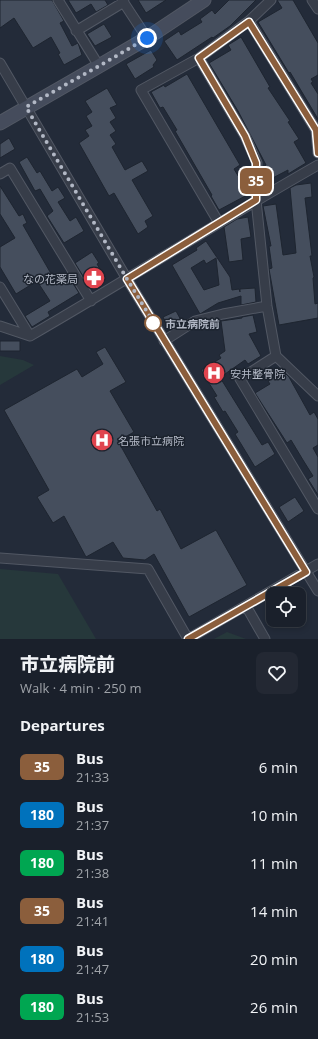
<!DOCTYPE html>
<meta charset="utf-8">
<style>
:root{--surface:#1a202b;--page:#232833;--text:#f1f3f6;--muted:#9fa3a9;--line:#383e47}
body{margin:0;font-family:"Open Sans","Noto Sans JP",sans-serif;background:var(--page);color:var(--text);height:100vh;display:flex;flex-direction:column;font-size:15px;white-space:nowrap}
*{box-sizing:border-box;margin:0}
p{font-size:13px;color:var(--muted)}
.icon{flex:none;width:22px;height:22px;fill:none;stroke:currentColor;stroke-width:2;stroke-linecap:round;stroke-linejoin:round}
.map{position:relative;height:639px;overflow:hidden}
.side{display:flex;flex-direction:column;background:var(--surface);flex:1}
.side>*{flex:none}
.badge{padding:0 8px;border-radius:6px;font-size:14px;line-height:26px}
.controls{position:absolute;left:266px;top:587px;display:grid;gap:8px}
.controls a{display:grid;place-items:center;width:40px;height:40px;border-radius:8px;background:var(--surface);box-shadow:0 2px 6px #0003,0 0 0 1px var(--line);font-size:20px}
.you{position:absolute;width:20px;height:20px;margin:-10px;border:3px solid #fff;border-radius:50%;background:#1a73e8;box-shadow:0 0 0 6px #1a73e833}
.map>.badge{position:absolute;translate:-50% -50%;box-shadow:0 0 0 2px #fff}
h2{padding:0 20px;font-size:15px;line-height:36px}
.round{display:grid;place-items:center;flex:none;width:42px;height:42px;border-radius:8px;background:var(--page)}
.headline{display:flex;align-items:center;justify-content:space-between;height:68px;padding:0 20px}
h1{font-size:19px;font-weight:800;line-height:30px}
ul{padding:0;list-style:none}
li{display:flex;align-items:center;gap:12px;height:48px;padding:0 20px}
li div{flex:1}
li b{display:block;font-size:15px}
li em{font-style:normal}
li .badge{min-width:44px;font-weight:700;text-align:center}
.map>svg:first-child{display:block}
.green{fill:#26383b}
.building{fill:#454e5d;stroke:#1e2530;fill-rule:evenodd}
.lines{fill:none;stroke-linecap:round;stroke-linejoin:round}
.street-casing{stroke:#525864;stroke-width:11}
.secondary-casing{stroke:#525864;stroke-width:15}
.street{stroke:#373d49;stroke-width:9}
.secondary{stroke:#454c5c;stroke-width:13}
.line-casing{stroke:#fff;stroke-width:9}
.line{stroke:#8b5e3c;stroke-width:6}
.walk{stroke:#b2b8c5;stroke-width:4;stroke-dasharray:0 7.2}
.stop-dot{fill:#fff;stroke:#8b5e3c;stroke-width:2}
.labels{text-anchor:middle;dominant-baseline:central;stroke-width:3;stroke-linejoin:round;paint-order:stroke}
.poi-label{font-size:11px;fill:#b2b8c5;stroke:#1c232e;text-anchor:start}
.stop-label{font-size:11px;font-weight:bold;fill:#b2b8c5;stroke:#1c232e;text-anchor:start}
</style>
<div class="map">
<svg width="318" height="639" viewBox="0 0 318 639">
<rect width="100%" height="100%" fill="#232b39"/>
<!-- green -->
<path class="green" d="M0 356 23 360 34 365 0 385Z
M0 569 58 574 96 639H0Z
M227 632 246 639H214Z"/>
<!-- building -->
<path class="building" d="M0 0H52L64 21 60 23 72 46 78 43 82 55 64 65 58 54 60 53 51 37 33 48 14 18 0 28Z
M68 0H105L108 5 96 12 91 4 76 13Z
M138 0H166L146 13Z
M229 0H256L230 26 213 38 212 37 177 60 164 41 179 31 181 35 202 22 200 19 212 10 215 14Z
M277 0H293L318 43V75L311 79 313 82 311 83 318 94V119L290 72 289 73 258 22 282 8Z
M104 24 112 37 95 46 87 34Z
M241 37 270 87 268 88 290 121 288 122 299 139 294 142 306 163 288 174V170L267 181 263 174V167L266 165 238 111 209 63 231 50 228 45Z
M151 50 157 60 153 65 154 67 135 79 126 64Z
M187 74 240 165 234 169 249 194 219 210 211 196 212 195 175 131 177 130 163 107 160 108 151 92 164 85 165 87Z
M107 88 117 105 110 108 116 118 110 122 116 131 110 135 116 144 112 147 125 170 142 161 148 171 132 180 153 216 145 221 148 227 138 234 114 193 109 196 79 143 89 136 85 130 92 126 86 116 92 112 85 101Z
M9 138 15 149 0 158V144Z
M27 157 37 173 40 171 52 191 58 187 65 198 58 202 70 221 76 217 84 231 64 243 47 216 53 211 40 189 35 191 19 162Z
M311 183 312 197 305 198 312 256H310L314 277 313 278 315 304 318 303V318L279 325 269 269 272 268 269 246H271L263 206 276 204 283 255 296 253 290 188 296 185Z
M0 186 19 216 23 214 27 223 23 225 57 284 69 277 79 293 48 312 50 316 32 327 25 316 50 301 37 281 16 294 0 267V247L15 238 0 214Z
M248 217 251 237 241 239 243 260 229 262 224 227 237 219Z
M206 241 230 277 232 290 239 289 240 292V289L255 288 256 302 241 305V296L218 303 200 314 172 265 197 250 196 248ZM216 258 219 285 204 290 191 268 204 260 206 264Z
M92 252 99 263 97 264 106 279 91 289 75 263Z
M176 311 182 322 170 330 163 317Z
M253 315 257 332 249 334 261 356 248 364 245 360 225 374 226 376 221 379 262 445 268 442 275 454 255 467 235 434 238 432 225 411 223 412 214 397 217 396 201 370 221 358 219 355 225 351 221 321 242 318V317Z
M0 341H20V351H0Z
M105 347 126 382 110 391 134 432 118 441 157 511 160 509 181 549 216 530 247 585 189 617 154 554 145 560 123 558 113 542 86 557 64 516 53 523 37 497 49 490 4 410 77 369 82 377 103 364 96 352Z
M284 372 289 377 310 415 314 412 318 419V445L313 448 318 457V495L308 479 313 476 303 460 291 440 287 443 255 393 270 384 268 381Z
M295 497 304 511 288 522 279 507Z"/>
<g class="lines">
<!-- street casing -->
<g class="street-casing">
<path id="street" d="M58 0 99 66
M122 0 147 38
M312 0 318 9
M249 21 316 130 318 153
M76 31 124 2
M199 58 245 136 257 163 256 200 267 306 276 356 318 396
M0 63 127 279 318 591
M0 174 10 168 91 301
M219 223 141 90 199 58 249 21 271 0
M0 287 30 336
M0 326 30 336C127 280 221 220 318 165
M164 341 195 321 223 314 267 306
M276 356 240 379 318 509
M0 558 148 569 188 639
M246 606 265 639
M188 639 318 564"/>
</g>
<!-- secondary casing -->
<g class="secondary-casing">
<path id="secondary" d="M0 123 99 66 147 38 204 0"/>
</g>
<!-- street -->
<use href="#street" class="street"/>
<!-- secondary -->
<use href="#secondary" class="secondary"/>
</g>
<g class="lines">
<!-- line casing -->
<g class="line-casing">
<path id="line" d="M188 639 306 572 127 279 256 200V163L245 136 199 58 249 22 316 130 318 153"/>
</g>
<!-- line -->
<use href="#line" class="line"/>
<!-- walk -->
<path class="walk" d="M147 38 99 66 26 107 127 279 157 328 153 323"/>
</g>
<!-- icons -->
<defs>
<g id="pharmacy-disc" transform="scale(1.15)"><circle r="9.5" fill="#e0444e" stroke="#1c232e"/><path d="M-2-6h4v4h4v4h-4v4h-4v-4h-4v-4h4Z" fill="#fff"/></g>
<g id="hospital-disc" transform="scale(1.15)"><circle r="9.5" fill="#e0444e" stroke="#1c232e"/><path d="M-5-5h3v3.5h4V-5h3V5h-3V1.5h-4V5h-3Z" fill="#fff"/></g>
</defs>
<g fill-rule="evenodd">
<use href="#pharmacy-disc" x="94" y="278"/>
<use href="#hospital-disc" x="214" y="373"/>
<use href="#hospital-disc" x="102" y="440"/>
</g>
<!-- markers -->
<circle class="stop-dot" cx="153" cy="323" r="8"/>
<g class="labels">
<!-- poi labels -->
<g class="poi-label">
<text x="78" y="278" text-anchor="end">なの花薬局</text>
<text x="230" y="373">安井整骨院</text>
<text x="118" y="440">名張市立病院</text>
</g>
<!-- stop labels -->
<g class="stop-label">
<text x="165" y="323">市立病院前</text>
</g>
</g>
</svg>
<div class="controls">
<a><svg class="icon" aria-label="locate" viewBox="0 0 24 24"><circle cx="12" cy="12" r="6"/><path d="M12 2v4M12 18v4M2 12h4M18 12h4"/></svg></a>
</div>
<div class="you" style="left:147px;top:38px"></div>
<b class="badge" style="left:256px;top:181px;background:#8b5e3c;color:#fff">35</b>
</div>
<section class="side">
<div class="headline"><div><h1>市立病院前</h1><p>Walk · 4 min · 250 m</p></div><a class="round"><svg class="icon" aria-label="heart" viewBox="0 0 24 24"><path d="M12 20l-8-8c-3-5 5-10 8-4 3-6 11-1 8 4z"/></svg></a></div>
<h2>Departures</h2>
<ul>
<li><span class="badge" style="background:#8b5e3c;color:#fff">35</span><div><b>Bus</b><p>21:33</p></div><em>6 min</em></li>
<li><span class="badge" style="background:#0072bc;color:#fff">180</span><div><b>Bus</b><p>21:37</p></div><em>10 min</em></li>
<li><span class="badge" style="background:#00a651;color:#fff">180</span><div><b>Bus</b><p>21:38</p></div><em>11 min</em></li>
<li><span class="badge" style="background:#8b5e3c;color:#fff">35</span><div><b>Bus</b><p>21:41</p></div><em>14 min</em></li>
<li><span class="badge" style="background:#0072bc;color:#fff">180</span><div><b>Bus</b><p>21:47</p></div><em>20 min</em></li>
<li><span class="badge" style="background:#00a651;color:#fff">180</span><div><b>Bus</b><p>21:53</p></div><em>26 min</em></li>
</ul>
</section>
